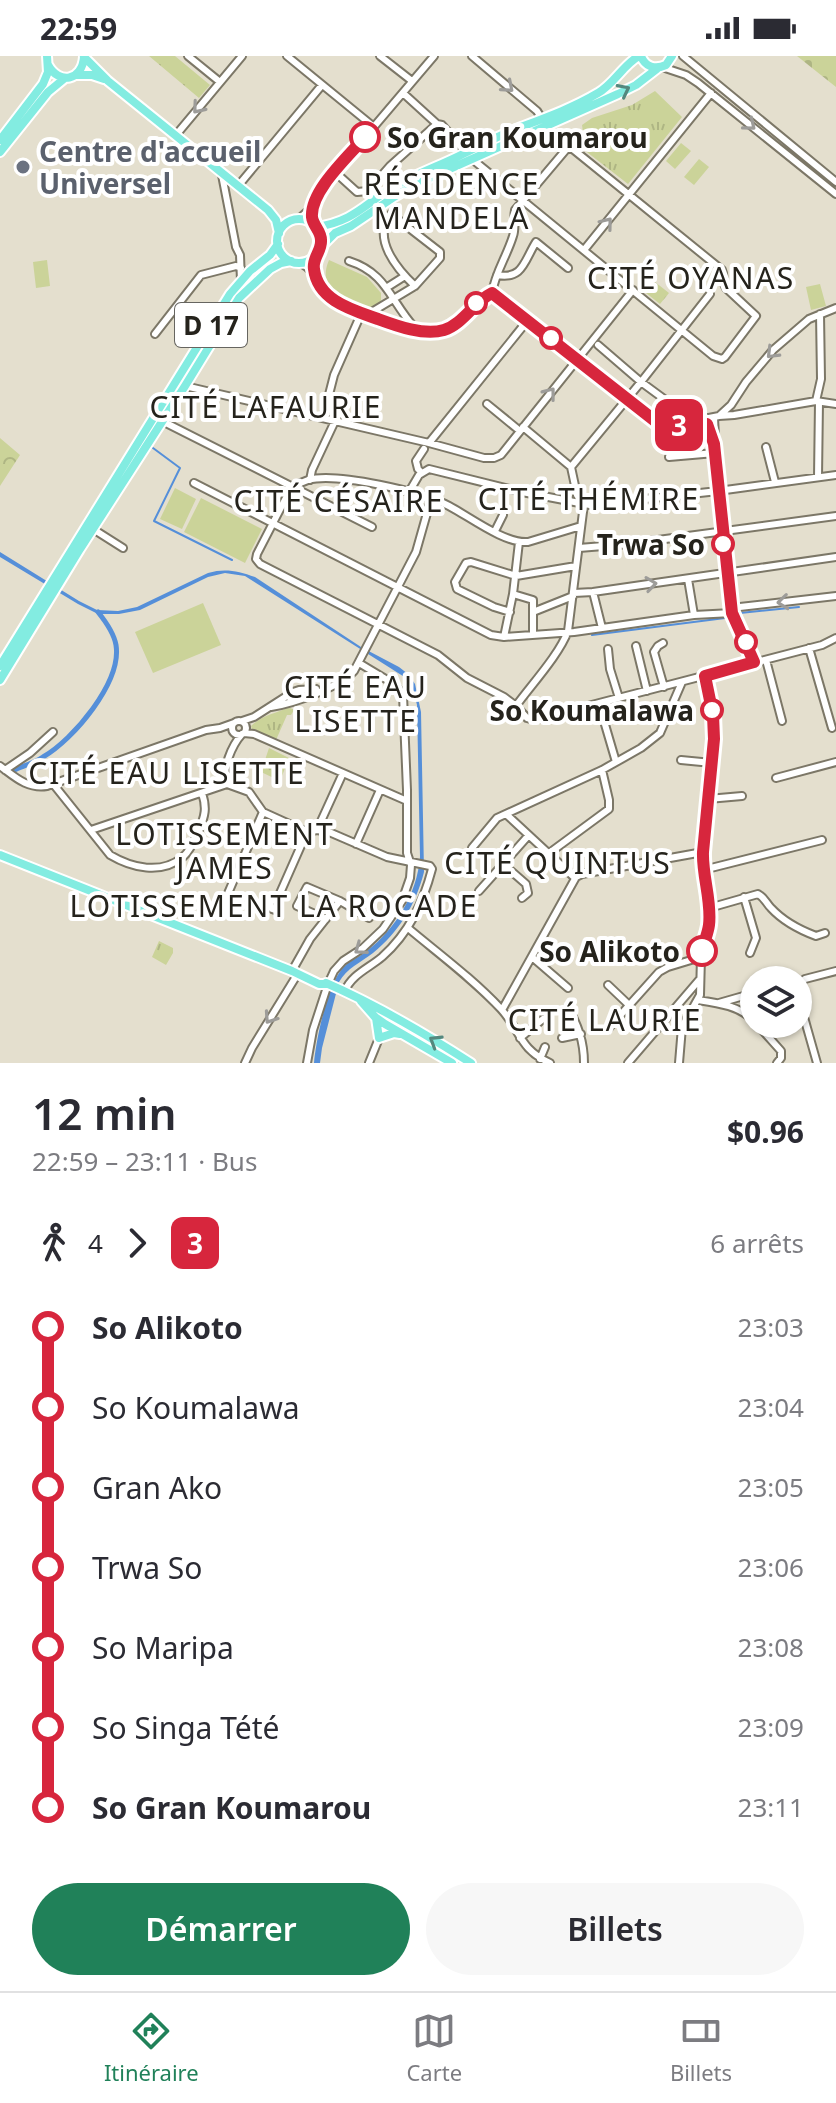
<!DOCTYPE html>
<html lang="fr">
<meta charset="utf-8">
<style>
:root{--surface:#fff;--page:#f7f7f7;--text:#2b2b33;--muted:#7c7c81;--line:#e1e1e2;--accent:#208159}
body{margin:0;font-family:"Noto Sans",sans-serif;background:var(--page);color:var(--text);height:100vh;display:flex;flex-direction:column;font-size:30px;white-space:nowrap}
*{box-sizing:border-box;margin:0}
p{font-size:26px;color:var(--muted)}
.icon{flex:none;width:44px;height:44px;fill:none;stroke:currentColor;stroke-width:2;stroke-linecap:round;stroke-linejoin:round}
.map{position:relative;height:1007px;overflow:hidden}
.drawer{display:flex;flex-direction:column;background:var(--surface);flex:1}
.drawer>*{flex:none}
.badge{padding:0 16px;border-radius:12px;font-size:28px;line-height:52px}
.tools{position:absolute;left:740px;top:910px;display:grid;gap:16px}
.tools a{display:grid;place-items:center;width:72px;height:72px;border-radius:50%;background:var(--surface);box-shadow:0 2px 6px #0004;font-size:40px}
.map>.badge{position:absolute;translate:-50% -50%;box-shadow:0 0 0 4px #fff}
.legs{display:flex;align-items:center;gap:12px;height:88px;padding:0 32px;font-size:26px}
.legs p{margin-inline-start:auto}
.headline{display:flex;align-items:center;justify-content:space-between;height:136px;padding:0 32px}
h1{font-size:44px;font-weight:600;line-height:60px}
.action{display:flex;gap:16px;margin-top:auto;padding:16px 32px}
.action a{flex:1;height:92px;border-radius:48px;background:var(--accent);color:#fff;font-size:32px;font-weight:600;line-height:92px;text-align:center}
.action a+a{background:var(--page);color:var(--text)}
ul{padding:0 32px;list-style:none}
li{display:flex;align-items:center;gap:28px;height:80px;font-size:30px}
li i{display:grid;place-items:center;width:12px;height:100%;margin:0 10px;background:currentColor}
li i::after{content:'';width:20px;height:20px;margin:-10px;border:6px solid;border-radius:50%;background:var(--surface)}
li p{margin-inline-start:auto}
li:first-child i{background:linear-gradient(#0000 50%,currentColor 0)}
li:last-child i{background:linear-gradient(currentColor 50%,#0000 0)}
.status{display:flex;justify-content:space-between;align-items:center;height:56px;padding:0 40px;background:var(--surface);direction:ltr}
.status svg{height:22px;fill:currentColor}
.tab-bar{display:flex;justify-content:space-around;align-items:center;height:112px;border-top:2px solid var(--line);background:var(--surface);font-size:22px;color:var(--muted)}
.tab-bar a{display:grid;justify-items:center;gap:4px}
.tab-bar .current{color:var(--accent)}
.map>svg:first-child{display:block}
.grass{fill:url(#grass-tufts)}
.forest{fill:url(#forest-crowns)}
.cemetery{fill:url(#cemetery-stones)}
.pitch{fill:#cbd399}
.water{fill:#558fd9}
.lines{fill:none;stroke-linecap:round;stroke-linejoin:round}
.stream{stroke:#558fd9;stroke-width:2}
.canal{stroke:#558fd9;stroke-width:5}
.minor-casing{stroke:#7c7767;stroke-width:10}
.major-casing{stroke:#fff;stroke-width:12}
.minor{stroke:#fff;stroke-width:6}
.major{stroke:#83ece1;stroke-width:8}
.oneway{stroke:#9d9c99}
.oneway2{stroke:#54887e}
.line-1-casing{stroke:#fff;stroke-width:18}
.line-1{stroke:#d7263d;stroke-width:12}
.stop-1-dot{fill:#fff;stroke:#d7263d;stroke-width:4}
.worship-dot{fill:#6b7280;stroke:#fff;stroke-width:3}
.labels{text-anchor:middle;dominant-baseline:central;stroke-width:8;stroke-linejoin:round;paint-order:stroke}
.shield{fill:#fff;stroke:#666560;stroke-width:2}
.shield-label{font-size:26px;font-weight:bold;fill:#25231c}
.stop-label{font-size:28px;font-weight:bold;fill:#25231c;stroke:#fff;text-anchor:end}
.worship-label{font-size:28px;font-weight:bold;fill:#5b616d;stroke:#fff;text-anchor:start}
.neighbourhood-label{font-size:30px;letter-spacing:2px;fill:#25231c;stroke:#fff}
</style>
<div class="status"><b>22:59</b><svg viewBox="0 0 49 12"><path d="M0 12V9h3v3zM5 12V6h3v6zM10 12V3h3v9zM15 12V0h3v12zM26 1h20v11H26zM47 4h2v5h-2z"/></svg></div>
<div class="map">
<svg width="836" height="1007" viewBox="0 0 836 1007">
<defs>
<pattern id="grass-tufts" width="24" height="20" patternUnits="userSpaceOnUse" patternTransform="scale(2)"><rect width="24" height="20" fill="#cbd399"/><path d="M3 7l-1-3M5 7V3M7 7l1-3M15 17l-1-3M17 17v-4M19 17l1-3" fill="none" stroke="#aeb583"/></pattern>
<pattern id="forest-crowns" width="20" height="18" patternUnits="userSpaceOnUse" patternTransform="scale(2)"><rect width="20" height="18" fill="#cbd399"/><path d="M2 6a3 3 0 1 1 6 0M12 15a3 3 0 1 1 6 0" fill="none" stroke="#aeb583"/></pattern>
<pattern id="cemetery-stones" width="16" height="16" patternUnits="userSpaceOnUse" patternTransform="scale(2)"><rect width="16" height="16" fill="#cbd399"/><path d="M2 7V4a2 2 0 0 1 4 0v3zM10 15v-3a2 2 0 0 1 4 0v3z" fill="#aeb583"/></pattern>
</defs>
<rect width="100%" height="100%" fill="#e4dfce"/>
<!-- grass -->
<path class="grass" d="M149 0H175L210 29 199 42Z
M655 35 682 61 628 128 574 86 583 76 582 69 592 62 632 49Z
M289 651 294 654 291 659H287L276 684 252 673 251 670C262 659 275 658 289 651Z
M269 692 289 702 280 725 261 716Z
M159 885 173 892V897L166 909 152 901Z"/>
<!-- forest -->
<path class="forest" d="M655 226 669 237 660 248 646 237Z
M0 382 20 399 0 430Z"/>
<!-- cemetery -->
<path class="cemetery" d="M797 0H836V31Z"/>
<!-- pitch -->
<path class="pitch" d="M681 87 691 95 675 113 666 105Z
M699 103 709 111 694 129 684 121Z
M47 204 50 230 36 232 33 206Z
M329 204 367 221 381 237V246L368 253C345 248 316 233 329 204Z
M820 228 826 250 811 254 806 231Z
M175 432 196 443 182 473 160 463Z
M201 442 262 473 245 507 184 476Z
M203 547 221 589 153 617 135 576Z"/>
<!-- water -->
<path class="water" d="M0 496 79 545 97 554 118 555 137 551 208 517C225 512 238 515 255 521L361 591 399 611 408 618 415 628 421 656 424 816C416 848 399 876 373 897 360 907 347 912 339 926L322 992 320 1007H314C316 984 327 930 342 913 348 905 358 902 367 895 396 872 417 838 420 801L417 649 413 633 406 622 245 520 225 517 208 521 140 554 119 558H98L78 548 0 501Z"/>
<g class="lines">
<!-- stream -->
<path class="stream" d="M153 392 180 412 154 465 232 504
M740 557 799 551
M592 579 725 562"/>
<!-- canal -->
<path class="canal" d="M14 714C23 710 34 707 43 701 73 684 122 626 116 589 114 577 106 566 98 556"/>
<!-- minor casing -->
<g class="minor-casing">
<path id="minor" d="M188 0 220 26
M287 0 374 71
M380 0 412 25
M472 0 537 55 542 63
M683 0 836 126
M662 11 686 19 698 27 836 138
M403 37 437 68 442 69 467 97
M176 79 242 0
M472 103 713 300 722 303 725 301 756 260 726 232C722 226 725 220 722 214L569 90 547 70
M335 116 357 136 368 135 390 110 437 68
M222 119 236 191 240 199 241 225
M238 130 322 29
M298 164 310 153 321 133 434 0
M584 194 711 37
M349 205C387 217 390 245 415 272
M301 207C318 217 318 231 332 243 351 260 426 283 449 272 466 264 475 246 492 237
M314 215 316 200
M497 219C523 224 524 205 536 186L568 212
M386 232 405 220
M492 237 659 368 668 370 719 360 731 349 746 326 773 294 809 263 836 252
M492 237C495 217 507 200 513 180 516 172 513 163 515 154L569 90
M369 260 370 257 415 230 440 202V196L391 158C371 182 397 213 415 230
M155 278 201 219 236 210 241 212
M598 289 641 326 679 354 681 368
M177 325 185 330 429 387 484 402H494L501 399 633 234
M816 345 821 323 820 258
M487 348 520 375
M719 360 734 359 816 345 836 348
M323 362 334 319 361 258
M714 362 718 435 732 557 754 606
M162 365 372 471
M700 366 707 368 713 385
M523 371 571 411
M429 387 528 264
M766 391 775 426
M669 401 715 397
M422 417 418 413 416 405 424 393
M818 421 819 346
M310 424 312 414 335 365
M194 427 491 579 504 581 574 576 694 559 732 557
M291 432 257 498 256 503 260 508 438 599 467 622 504 641 516 650 527 662 534 664 822 589 836 582
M291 432C296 429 302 426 308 424 336 416 423 436 449 450 470 461 505 488 528 486L581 470
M409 436 419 419 429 413 522 436 590 449 718 435 836 419
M584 448 577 439 571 411 641 326 710 238
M93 473 123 492
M495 475 503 459
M579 492 628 488 836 460
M688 523 694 559
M593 536 602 572
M574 537 593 536 836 501
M513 538 533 544V556
M731 552 836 540
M510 556 494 551 457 533 455 526 466 507 471 506 516 520 576 510
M533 578V556L573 540
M504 581 513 538 519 486
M663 587 658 590 654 596 664 631
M636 590 647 635
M809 592 832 672
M608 593 610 613 619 642
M766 604 782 665
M599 648 616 706
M516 650C532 628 559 599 568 575L584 448
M271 651C292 648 340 631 354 615L416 496 431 443
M242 665 254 661 293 636 299 634 316 633
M232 672a7 7 0 1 1 14 0a7 7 0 1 1-14 0Z
M244 677 254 678 407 745
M681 704 712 707
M0 710C15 721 27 733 47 730L206 674 220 672 234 667
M5 714 30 697 53 676
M776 722 836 706
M227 728C221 714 232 689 242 678
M227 728 249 736 263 756
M54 729 110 799C132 812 161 819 183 801 191 794 195 783 199 774 205 760 207 752 202 737
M708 743 742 740
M263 756 307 776 317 774 329 776 387 801 430 810 432 813C423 847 409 877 382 901 369 912 351 919 345 935
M506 758 575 822
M91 774 227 728
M317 774 343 717
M356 788 380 734
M472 792 497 762 602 714 641 692 660 677 682 626
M548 798 609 753V744L602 714
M503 808 526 828 528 837 522 842
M703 814 822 784
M479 835 528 780
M744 841 756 882 750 897
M277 844 279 846V851L275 854 272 853 270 847 274 843 277 844 307 776
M237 850 226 842 263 756
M709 852 758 838C765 842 766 847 771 852 783 865 800 874 816 880L825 877
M326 863 297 850 307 831 340 845 369 862
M408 872C439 898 473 923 501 953 521 975 519 993 550 1007
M532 901 568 932
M292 915 310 883 340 845
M798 928 805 923 836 915
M608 929 629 949
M798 940 817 1007
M698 944C718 947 740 950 754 965
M719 947 754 937
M568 951C578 970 584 985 584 1007
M502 954 576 821 582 818 703 796
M757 968 781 995V1002L777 1007
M607 974 659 916 668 911 701 901
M520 982 543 963
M562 982 581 978
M540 1003 545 991
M245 1007 252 992 297 919
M307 1007 313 974 328 928 334 915 343 905 363 892 383 873 402 845 410 822 411 809 407 797V734L403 639 394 628 359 607
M369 1007 386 965
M628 1007 700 923
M679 1007 682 971 700 939 701 901 709 868 703 804 714 683 713 659 705 620"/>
</g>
<!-- major casing -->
<g class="major-casing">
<path id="major" d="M641 0C645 11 655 14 666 9L672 0
M84 1 108 25 268 154 276 164 279 177
M48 9C59 29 82 25 84 1
M76 19H92L104 23
M0 84 43 28 48 16 47 0
M0 96 48 36 65 22
M277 185a22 22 0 1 1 44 0a22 22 0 1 1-44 0Z
M316 171C358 165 367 144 402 126 422 116 443 108 463 98 480 90 496 81 513 74 542 63 571 53 598 37 614 28 623 9 639 0
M321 191 335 177 351 170 394 141 418 127 618 38 636 29 658 12
M0 610 230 238 250 215 270 199 278 188
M0 624 80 493 185 330 239 242 270 213 281 207 291 205
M0 799 292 915 319 928H328
M326 927C377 949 424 977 471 1007
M361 945 375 961 385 968 452 1007
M376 962 379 982 394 977 400 978"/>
</g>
<!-- minor -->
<use href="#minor" class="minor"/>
<!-- major -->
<use href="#major" class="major"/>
</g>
<!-- one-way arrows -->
<defs><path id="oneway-chevron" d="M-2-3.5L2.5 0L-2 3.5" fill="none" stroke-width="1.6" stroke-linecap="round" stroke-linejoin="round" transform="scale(2)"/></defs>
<g class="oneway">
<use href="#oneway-chevron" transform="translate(508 31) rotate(41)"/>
<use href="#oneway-chevron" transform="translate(198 52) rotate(130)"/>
<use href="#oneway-chevron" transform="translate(750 69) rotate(39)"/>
<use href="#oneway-chevron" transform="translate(607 167) rotate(-51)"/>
<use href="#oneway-chevron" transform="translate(772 297) rotate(135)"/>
<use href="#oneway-chevron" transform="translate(550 337) rotate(-52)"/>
<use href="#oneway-chevron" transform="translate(651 528) rotate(-8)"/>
<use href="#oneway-chevron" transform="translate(783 546) rotate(174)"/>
<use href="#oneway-chevron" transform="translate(360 893) rotate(144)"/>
<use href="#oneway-chevron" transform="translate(270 962) rotate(124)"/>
</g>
<g class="oneway2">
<use href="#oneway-chevron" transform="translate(624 34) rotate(-27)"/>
<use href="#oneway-chevron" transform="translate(435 985) rotate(-148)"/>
</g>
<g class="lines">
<!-- line-1 casing -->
<g class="line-1-casing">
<path id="line-1" d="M365 81C348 101 310 135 312 161 313 170 321 175 321 184 322 195 312 202 314 213 318 245 353 254 378 263 397 270 424 280 444 274 463 268 474 246 492 237L659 368C675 373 691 362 707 368L714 388 732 557 754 606 705 620 713 659 714 683 703 796C702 820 712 845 709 869 708 877 704 886 702 895"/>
</g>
<!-- line-1 -->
<use href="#line-1" class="line-1"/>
</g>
<!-- markers -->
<g class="stop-1-dot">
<circle cx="365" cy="81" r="14"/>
<circle cx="476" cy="247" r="10"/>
<circle cx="551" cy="282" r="10"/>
<circle cx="723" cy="488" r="10"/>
<circle cx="746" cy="586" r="10"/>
<circle cx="712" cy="654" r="10"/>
<circle cx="702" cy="895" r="14"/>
</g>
<circle class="worship-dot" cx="23" cy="111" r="8"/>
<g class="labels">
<!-- shield labels -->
<rect class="shield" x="175" y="247" width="72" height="44" rx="6"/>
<g class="shield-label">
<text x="211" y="269">D 17</text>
</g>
<!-- stop labels -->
<g class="stop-label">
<text x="387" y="81" text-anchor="start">So Gran Koumarou</text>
<text x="705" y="488">Trwa So</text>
<text x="694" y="654">So Koumalawa</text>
<text x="680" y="895">So Alikoto</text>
</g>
<!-- worship labels -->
<g class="worship-label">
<text x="39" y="95">Centre d'accueil<tspan x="39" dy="32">Universel</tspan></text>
</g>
<!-- neighbourhood labels -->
<g class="neighbourhood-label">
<text x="452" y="127">RÉSIDENCE<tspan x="452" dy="34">MANDELA</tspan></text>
<text x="691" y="221">CITÉ OYANAS</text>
<text x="266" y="350">CITÉ LAFAURIE</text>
<text x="589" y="442">CITÉ THÉMIRE</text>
<text x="339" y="444">CITÉ CÉSAIRE</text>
<text x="356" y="630">CITÉ EAU<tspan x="356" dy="34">LISETTE</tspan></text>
<text x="167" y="716">CITÉ EAU LISETTE</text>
<text x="225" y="777">LOTISSEMENT<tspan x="225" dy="34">JAMES</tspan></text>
<text x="558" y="806">CITÉ QUINTUS</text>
<text x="274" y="849">LOTISSEMENT LA ROCADE</text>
<text x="605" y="963">CITÉ LAURIE</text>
</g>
</g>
</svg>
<div class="tools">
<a><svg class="icon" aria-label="layers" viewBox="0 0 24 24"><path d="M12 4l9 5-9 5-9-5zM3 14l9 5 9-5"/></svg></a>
</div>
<b class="badge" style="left:679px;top:369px;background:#d7263d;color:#fff">3</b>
</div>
<section class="drawer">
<div class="headline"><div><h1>12 min</h1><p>22:59 – 23:11 · Bus</p></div><b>$0.96</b></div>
<div class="legs"><svg class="icon" aria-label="walk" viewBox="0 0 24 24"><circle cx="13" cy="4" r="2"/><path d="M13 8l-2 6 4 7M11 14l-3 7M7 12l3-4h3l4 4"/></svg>4<svg class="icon" aria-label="forward" viewBox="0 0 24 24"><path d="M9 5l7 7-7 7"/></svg><b class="badge" style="background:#d7263d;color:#fff">3</b><p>6 arrêts</p></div>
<ul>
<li><i style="color:#d7263d"></i><b>So Alikoto</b><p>23:03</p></li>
<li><i style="color:#d7263d"></i><span>So Koumalawa</span><p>23:04</p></li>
<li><i style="color:#d7263d"></i><span>Gran Ako</span><p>23:05</p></li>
<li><i style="color:#d7263d"></i><span>Trwa So</span><p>23:06</p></li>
<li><i style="color:#d7263d"></i><span>So Maripa</span><p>23:08</p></li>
<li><i style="color:#d7263d"></i><span>So Singa Tété</span><p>23:09</p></li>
<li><i style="color:#d7263d"></i><b>So Gran Koumarou</b><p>23:11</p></li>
</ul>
<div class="action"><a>Démarrer</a><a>Billets</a></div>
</section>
<nav class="tab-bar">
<a class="current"><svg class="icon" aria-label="directions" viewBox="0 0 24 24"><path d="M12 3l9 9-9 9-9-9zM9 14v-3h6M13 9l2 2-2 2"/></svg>Itinéraire</a>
<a><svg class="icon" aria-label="map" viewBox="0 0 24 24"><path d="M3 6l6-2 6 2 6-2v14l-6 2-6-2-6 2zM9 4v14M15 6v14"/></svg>Carte</a>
<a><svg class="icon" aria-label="tickets" viewBox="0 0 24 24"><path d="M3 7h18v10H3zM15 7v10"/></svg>Billets</a>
</nav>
